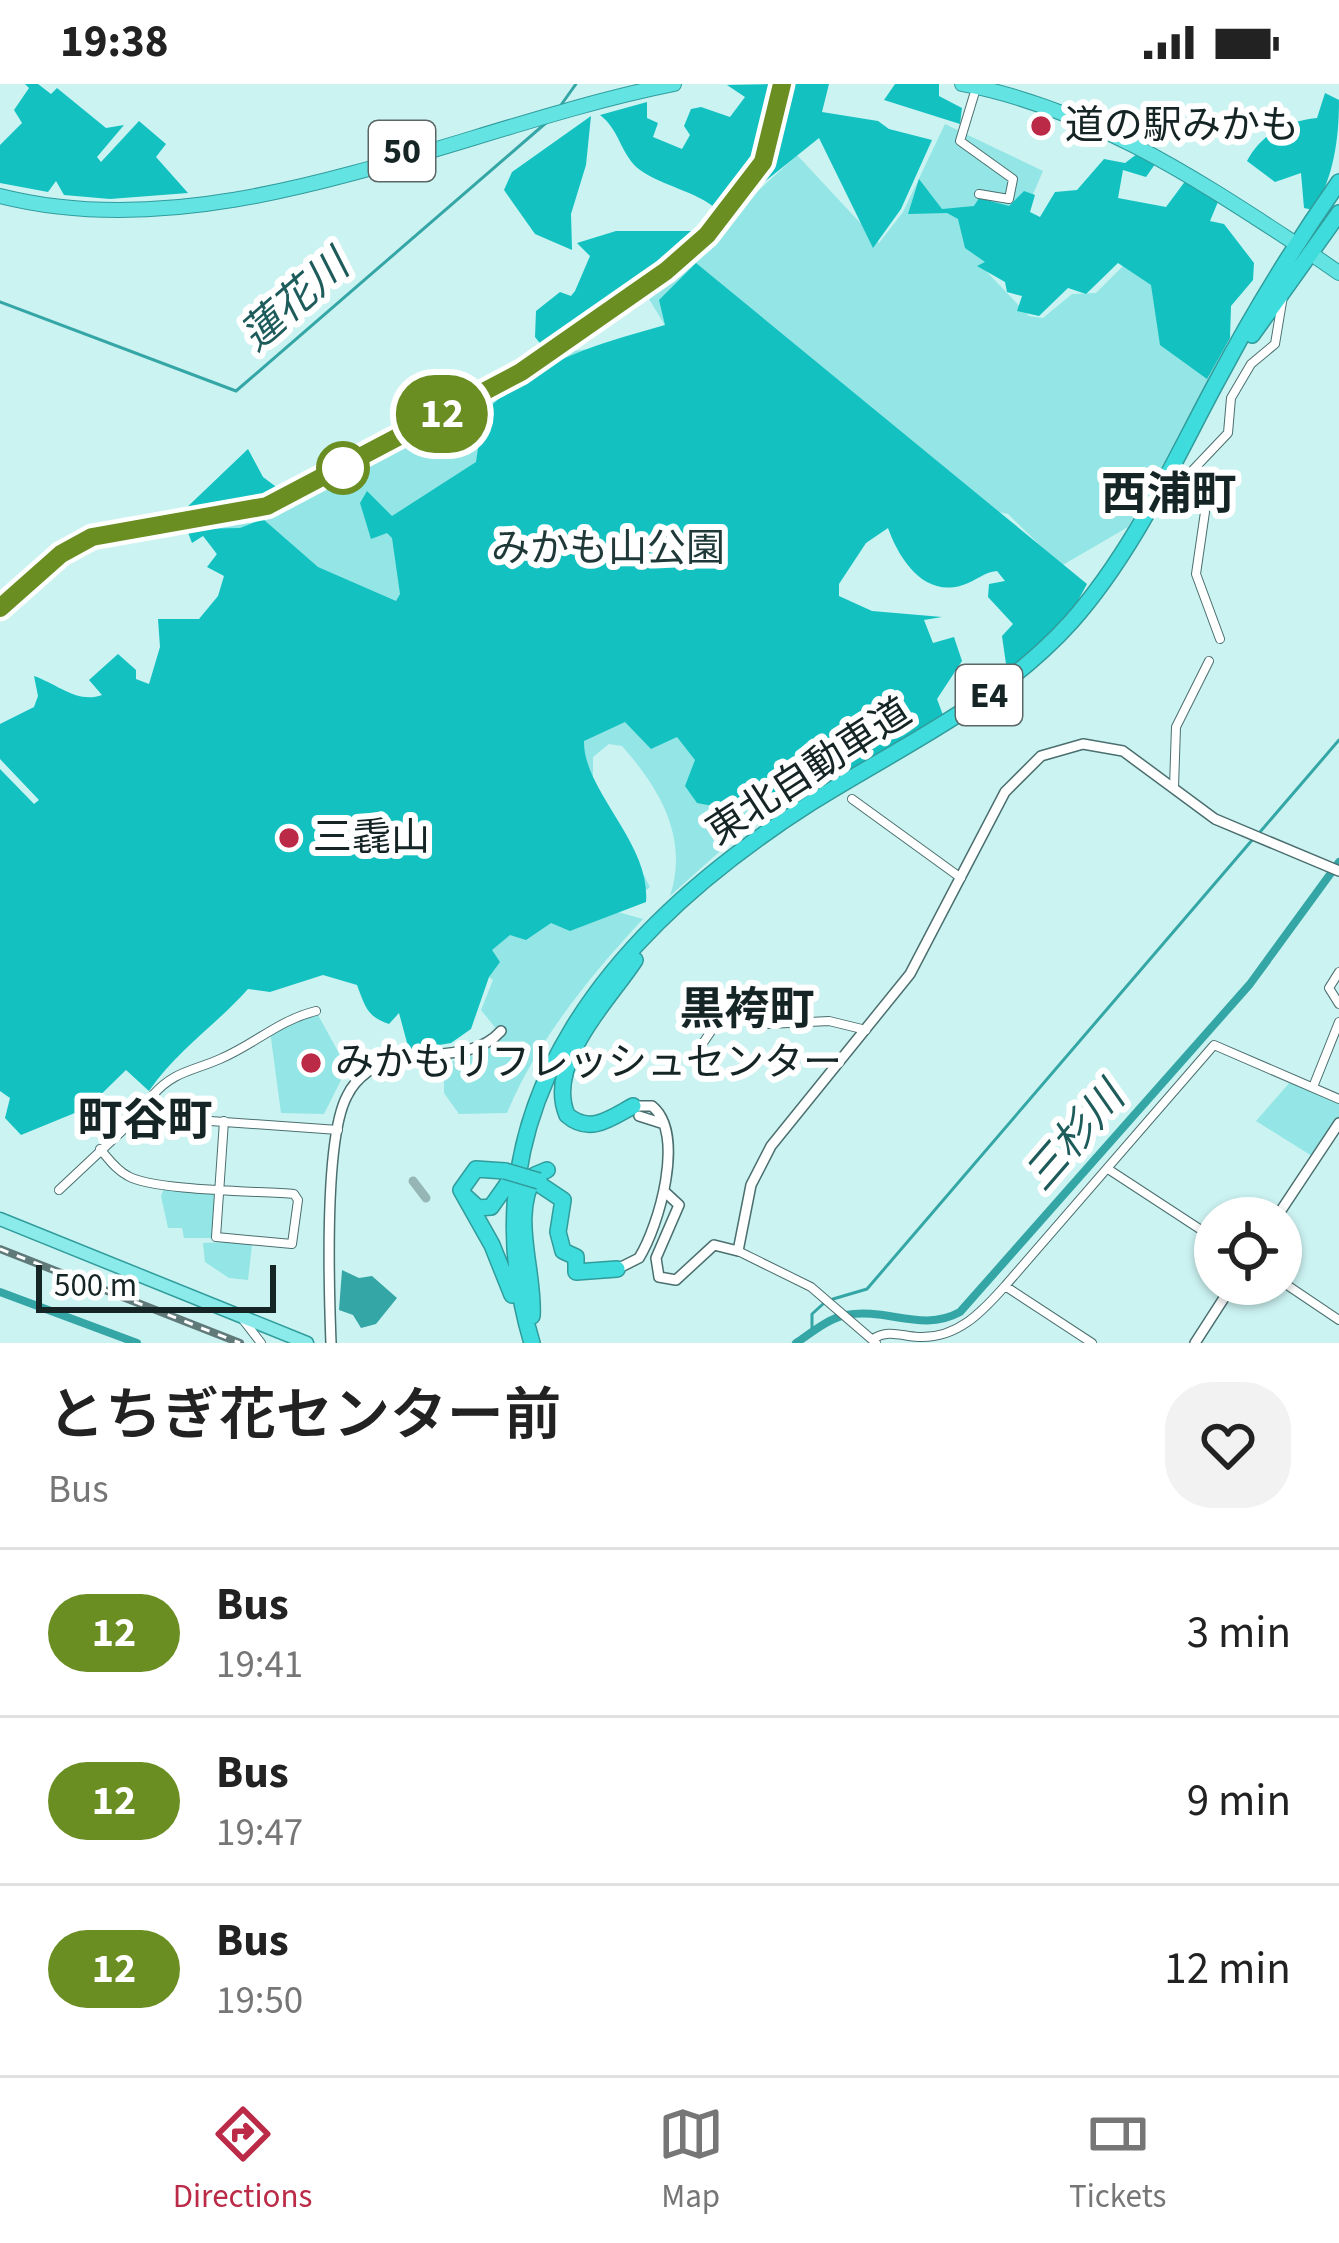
<!DOCTYPE html>
<meta charset="utf-8">
<style>
:root{--surface:#fff;--page:#f2f2f2;--text:#222;--muted:#767676;--line:#e0e0e0;--accent:#bb2a47}
body{margin:0;font-family:"Source Sans 3","Noto Sans JP",sans-serif;background:var(--page);color:var(--text);height:100vh;display:flex;flex-direction:column;font-size:45px;white-space:nowrap}
*{box-sizing:border-box;margin:0}
p{font-size:39px;color:var(--muted)}
.icon{flex:none;width:66px;height:66px;fill:none;stroke:currentColor;stroke-width:2;stroke-linecap:round;stroke-linejoin:round}
.map{position:relative;height:1259px;overflow:hidden}
.panel{display:flex;flex-direction:column;background:var(--surface);flex:1}
.panel>*{flex:none}
.badge{padding:0 24px;border-radius:39px;font-size:42px;line-height:78px}
.fabs{position:absolute;left:1194px;top:1113px;display:grid;gap:24px}
.fabs a{display:grid;place-items:center;width:108px;height:108px;border-radius:50%;background:var(--surface);box-shadow:0 3px 9px #0004;font-size:60px}
.scale{position:absolute;left:36px;bottom:30px;width:240px;box-sizing:border-box;padding-left:12px;border:6px solid #152424;border-top:0;font-size:33px;line-height:42px;white-space:nowrap;color:#152424;-webkit-text-stroke:9px #fff;paint-order:stroke}
.map>.badge{position:absolute;translate:-50% -50%;box-shadow:0 0 0 6px #fff}
.round{display:grid;place-items:center;flex:none;width:126px;height:126px;border-radius:48px;background:var(--page)}
.summary{display:flex;align-items:center;justify-content:space-between;height:204px;padding:0 48px}
h1{font-size:57px;font-weight:600;line-height:90px}
ul{padding:0;list-style:none}
li{display:flex;align-items:center;gap:36px;height:168px;padding:0 48px;border-top:3px solid var(--line)}
li div{flex:1}
li b{display:block;font-size:45px}
li em{font-style:normal}
li .badge{min-width:132px;font-weight:700;text-align:center}
.status{display:flex;justify-content:space-between;align-items:center;height:84px;padding:0 60px;background:var(--surface);direction:ltr}
.status svg{height:33px;fill:currentColor}
.menu{display:flex;justify-content:space-around;align-items:center;height:168px;border-top:3px solid var(--line);background:var(--surface);font-size:33px;color:var(--muted)}
.menu a{display:grid;justify-items:center;gap:6px}
.menu .current{color:var(--accent)}
.map>svg:first-child{display:block}
.green{fill:#93e6e5}
.forest{fill:#13c1c1}
.water{fill:#35a6a6}
.lines{fill:none;stroke-linecap:round;stroke-linejoin:round}
.stream{stroke:#35a6a6;stroke-width:3}
.river{stroke:#35a6a6;stroke-width:8}
.taxiway{stroke:#96b6b6;stroke-width:9}
.tertiary-casing{stroke:#4b6f6f;stroke-width:10}
.secondary-casing{stroke:#4b6f6f;stroke-width:12}
.primary-casing{stroke:#309c9c;stroke-width:15}
.trunk-casing{stroke:#309c9c;stroke-width:16}
.motorway-casing{stroke:#309c9c;stroke-width:18}
.tertiary{stroke:#fff;stroke-width:8}
.secondary{stroke:#fff;stroke-width:9}
.primary{stroke:#8beaea;stroke-width:12}
.trunk{stroke:#64e3e3;stroke-width:14}
.motorway{stroke:#3edcdc;stroke-width:15}
.rail-casing{stroke:#607979;stroke-width:8}
.rail{stroke:#fff;stroke-width:3;stroke-dasharray:9;stroke-linecap:butt}
.motorway-bridge-casing{stroke:#309c9c;stroke-width:18;stroke-linecap:butt}
.motorway-bridge{stroke:#3edcdc;stroke-width:15}
.line-casing{stroke:#fff;stroke-width:27}
.line{stroke:#6b8e23;stroke-width:18}
.poi-dot{fill:#bb2a47;stroke:#fff;stroke-width:4.5}
.stop-dot{fill:#fff;stroke:#6b8e23;stroke-width:6}
.labels{text-anchor:middle;dominant-baseline:central;stroke-width:12;stroke-linejoin:round;paint-order:stroke}
.shield{fill:#fff;stroke:#5b6666;stroke-width:3}
.shield-label{font-size:36px;font-weight:bold;fill:#152424}
.poi-label{font-size:39px;fill:#152424;stroke:#fff;text-anchor:start}
.park-label{font-size:39px;fill:#1f3838;stroke:#fff}
.street-label{font-size:39px;fill:#152424;stroke:#fff}
.water-label{font-size:42px;font-style:italic;fill:#1e5b5b;stroke:#fff}
.quarter-label{font-size:45px;font-weight:bold;fill:#152424;stroke:#fff}
</style>
<div class="status"><b>19:38</b><svg viewBox="0 0 49 12"><path d="M0 12V9h3v3zM5 12V6h3v6zM10 12V3h3v9zM15 12V0h3v12zM26 1h20v11H26zM47 4h2v5h-2z"/></svg></div>
<div class="map">
<svg width="1339" height="1259" viewBox="0 0 1339 1259">
<rect width="100%" height="100%" fill="#cbf3f2"/>
<!-- green -->
<path class="green" d="M945 40 1043 87 1024 131 986 187 1029 232 1043 234 1072 210 1096 209 1140 165 1209 252 1228 264 1128 443 1061 482 1008 430 920 411 836 441 821 699 757 734 670 812C689 754 660 705 622 662L609 660 593 673V693L650 803 618 828 643 835C589 893 537 957 507 1029L459 1030 444 1009V980L482 969 502 952 481 926 493 896 392 821 201 440 258 429 295 413 560 269 672 253 646 210 797 71 879 159 903 128Z
M317 929 347 984 324 1030 281 1029 270 947Z
M1291 997 1339 1017V1033L1312 1072 1256 1037Z
M165 1102 215 1106 212 1154H184L182 1144H168L161 1112Z
M232 1158 252 1161 248 1196 229 1194 205 1178 203 1159Z"/>
<!-- forest -->
<path class="forest" d="M25 0H38L51 10 57 4 106 44 124 41 97 73 101 78 139 37 166 60 156 73 188 109 110 115 64 111 56 97 48 108 0 99V61L22 39 14 26 29 4Z
M773 0C770 46 754 95 718 126 694 106 664 103 640 86 621 72 620 46 600 31L647 18V34L658 39 653 53 682 65 690 51 684 42 691 25 701 23 730 33 745 13 727 1Z
M783 0H829L822 28 878 37 889 45 932 56 901 125 873 164 819 54 738 119 758 91Z
M895 0H939V12L962 24 960 40 884 16Z
M1325 9 1339 16C1339 54 1334 94 1313 126L1304 124 1301 89 1275 98 1247 77C1261 50 1287 37 1317 34Z
M591 32 586 81 571 130 572 166 535 150 504 106 512 88Z
M1141 67 1158 76 1146 93 1123 86 1118 114 1166 123 1189 92 1220 113 1210 137 1224 140 1254 179 1253 196 1231 222 1230 254 1207 295 1160 261 1151 201 1118 179 1086 210 1068 204 1039 232 1017 227 1022 212 1007 208 1005 198 977 182 985 178 965 164 958 135 947 129 908 130 919 95 942 125 974 122 979 114 1009 122 1024 107 1035 111 1030 128 1040 133 1055 108 1077 106 1104 75 1125 79Z
M616 147H698L590 235 577 233 546 267 535 253 536 227 560 208 571 212 575 207 590 172 577 159Z
M696 179 1087 500 1068 535 1007 587 1002 552 1013 540 988 513 989 500 1005 497 997 487C984 488 976 497 963 501 924 514 899 475 888 444L866 459 839 500V512L872 527 942 533 924 536 933 559 954 553 962 577 937 615 943 631 934 639 802 716 795 712C769 729 726 725 697 719L685 702 695 676 677 653 651 665 625 638 584 657C583 707 651 759 646 818L570 847 551 839 526 856 510 851 492 866 500 878 489 893 471 945 451 959 409 966 399 929 389 940C367 933 365 922 357 901L323 891 270 908 248 905C215 942 178 965 149 1007L126 986 87 1024 21 1051 5 1034 10 1014 0 1007V685L34 720 39 716 0 675V640L34 623 38 612 34 592C57 600 78 620 102 611L89 596 118 570 136 586V595L149 600 160 563 158 535H199L218 512 224 492 207 483 217 470 203 452 192 459 187 446 192 445 240 444 263 435 318 483 396 517 400 510 392 454 387 449 371 455 360 419 367 407 392 432 476 378 480 351 490 342 489 324C538 276 601 259 665 241L659 216Z
M248 365 263 393 279 405 256 417 182 428Z"/>
<!-- water -->
<path class="water" d="M342 1186 359 1194 372 1192 397 1214 376 1240 361 1244 353 1231 339 1226Z"/>
<g class="lines">
<!-- stream -->
<path class="stream" d="M561 21 576 0
M0 218 236 307 547 38
M1260 748 1339 656
M833 1215 867 1205 1253 755
M812 1249V1230L823 1220"/>
<!-- river -->
<path class="river" d="M0 1208 137 1259
M796 1259C811 1249 829 1234 846 1231 886 1223 922 1249 960 1228L1250 900 1339 778"/>
<!-- taxiway -->
<path class="taxiway" d="M413 1097 426 1114"/>
<!-- tertiary casing -->
<g class="tertiary-casing">
<path id="tertiary" d="M977 1 960 57 1013 95 1009 115 979 110
M1220 555 1196 490 1205 428 1191 388 1228 349 1231 314 1251 280 1275 260 1283 212
M1174 703 1176 643 1209 577
M852 715 961 794
M1339 888 1329 904 1339 920
M701 962 724 928 769 940 829 937 866 946
M1313 1003 1339 938
M154 1033 153 1011C174 987 193 987 220 975 255 960 279 936 316 927
M100 1065C108 1074 116 1086 128 1092 154 1107 258 1107 294 1110L298 1116 292 1160 216 1153 224 1037
M1108 1085 1215 1155
M59 1106 124 1045 154 1033 338 1046
M738 1167 811 1203 876 1259
M1281 1197 1339 1236
M241 1233 261 1259
M873 1255C888 1245 901 1252 918 1253 957 1255 982 1228 1005 1202
M1092 1259 1005 1202 1214 961 1339 1015"/>
</g>
<!-- secondary casing -->
<g class="secondary-casing">
<path id="secondary" d="M0 524 78 459 117 446 267 422 534 279 666 187 722 133 763 78 781 0
M639 1032 661 1039
M665 1108 679 1121 656 1174 659 1193 676 1196 714 1161 738 1167 751 1101 771 1062 910 890 1005 708 1041 672 1083 660 1123 667 1215 735 1339 787
M1276 1134 1339 1039
M617 1185 639 1174C659 1142 686 1049 652 1022H633
M331 1259C329 1206 324 1055 347 1012 356 993 376 979 397 975 432 967 475 976 501 947
M1195 1259 1233 1200"/>
</g>
<!-- primary casing -->
<g class="primary-casing">
<path id="primary" d="M0 1135 307 1259"/>
</g>
<!-- trunk casing -->
<g class="trunk-casing">
<path id="trunk" d="M962 0C1087 24 1188 89 1293 158
M0 112C220 168 457 43 674 0
M1310 169 1339 189"/>
</g>
<!-- motorway casing -->
<g class="motorway-casing">
<path id="motorway" d="M1252 251 1339 129
M633 1022C611 1034 590 1051 567 1031 545 979 609 916 635 876
M505 1087 476 1085 461 1106 492 1161 512 1211
M539 1100 563 1116 558 1148 563 1167 576 1173V1188L617 1185
M466 1113 478 1124 491 1123 508 1099
M532 1232C535 1188 510 1132 535 1091L547 1086
M532 1259C460 1018 620 840 812 718 901 662 999 618 1071 538 1133 468 1172 381 1216 299 1253 229 1294 162 1339 98"/>
</g>
<!-- tertiary -->
<use href="#tertiary" class="tertiary"/>
<!-- secondary -->
<use href="#secondary" class="secondary"/>
<!-- primary -->
<use href="#primary" class="primary"/>
<!-- trunk -->
<use href="#trunk" class="trunk"/>
<!-- motorway -->
<use href="#motorway" class="motorway"/>
<!-- rail casing -->
<g class="rail-casing">
<path id="rail" d="M0 1165 240 1259"/>
</g>
<!-- rail -->
<use href="#rail" class="rail"/>
<!-- motorway-bridge casing -->
<g class="motorway-bridge-casing">
<path id="motorway-bridge" d="M505 1087 539 1097"/>
</g>
<!-- motorway-bridge -->
<use href="#motorway-bridge" class="motorway-bridge"/>
</g>
<g class="lines">
<!-- line casing -->
<g class="line-casing">
<path id="line" d="M0 524 61 470 92 453 267 422 521 288 666 187 707 151 763 78 782 0"/>
</g>
<!-- line -->
<use href="#line" class="line"/>
</g>
<!-- markers -->
<g class="poi-dot">
<circle cx="1041" cy="42" r="12"/>
<circle cx="289" cy="754" r="12"/>
<circle cx="311" cy="979" r="12"/>
</g>
<circle class="stop-dot" cx="343" cy="384" r="24"/>
<g class="labels">
<!-- shield labels -->
<g class="shield">
<rect x="369" y="37" width="66" height="60" rx="9"/>
<rect x="956" y="581" width="66" height="60" rx="9"/>
</g>
<g class="shield-label">
<text x="402" y="67">50</text>
<text x="989" y="611">E4</text>
</g>
<!-- poi labels -->
<g class="poi-label">
<text x="1065" y="42">道の駅みかも</text>
<text x="313" y="754">三毳山</text>
<text x="335" y="979">みかもリフレッシュセンター</text>
</g>
<!-- park labels -->
<g class="park-label">
<text x="608" y="465">みかも山公園</text>
</g>
<!-- street labels -->
<g class="street-label">
<text transform="translate(809 688) rotate(-33)">東北自動車道</text>
</g>
<!-- water labels -->
<g class="water-label">
<text transform="translate(295 217) rotate(-41)">蓮花川</text>
<text transform="translate(1075 1053) rotate(-49)">三杉川</text>
</g>
<!-- quarter labels -->
<g class="quarter-label">
<text x="1169" y="411">西浦町</text>
<text x="747" y="926">黒袴町</text>
<text x="145" y="1037">町谷町</text>
</g>
</g>
</svg>
<div class="fabs">
<a><svg class="icon" aria-label="locate" viewBox="0 0 24 24"><circle cx="12" cy="12" r="6"/><path d="M12 2v4M12 18v4M2 12h4M18 12h4"/></svg></a>
</div>
<div class="scale">500 m</div>
<b class="badge" style="left:442px;top:330px;background:#6b8e23;color:#fff">12</b>
</div>
<section class="panel">
<div class="summary"><div><h1>とちぎ花センター前</h1><p>Bus</p></div><a class="round"><svg class="icon" aria-label="heart" viewBox="0 0 24 24"><path d="M12 20l-8-8c-3-5 5-10 8-4 3-6 11-1 8 4z"/></svg></a></div>
<ul>
<li><span class="badge" style="background:#6b8e23;color:#fff">12</span><div><b>Bus</b><p>19:41</p></div><em>3 min</em></li>
<li><span class="badge" style="background:#6b8e23;color:#fff">12</span><div><b>Bus</b><p>19:47</p></div><em>9 min</em></li>
<li><span class="badge" style="background:#6b8e23;color:#fff">12</span><div><b>Bus</b><p>19:50</p></div><em>12 min</em></li>
</ul>
</section>
<nav class="menu">
<a class="current"><svg class="icon" aria-label="directions" viewBox="0 0 24 24"><path d="M12 3l9 9-9 9-9-9zM9 14v-3h6M13 9l2 2-2 2"/></svg>Directions</a>
<a><svg class="icon" aria-label="map" viewBox="0 0 24 24"><path d="M3 6l6-2 6 2 6-2v14l-6 2-6-2-6 2zM9 4v14M15 6v14"/></svg>Map</a>
<a><svg class="icon" aria-label="tickets" viewBox="0 0 24 24"><path d="M3 7h18v10H3zM15 7v10"/></svg>Tickets</a>
</nav>
